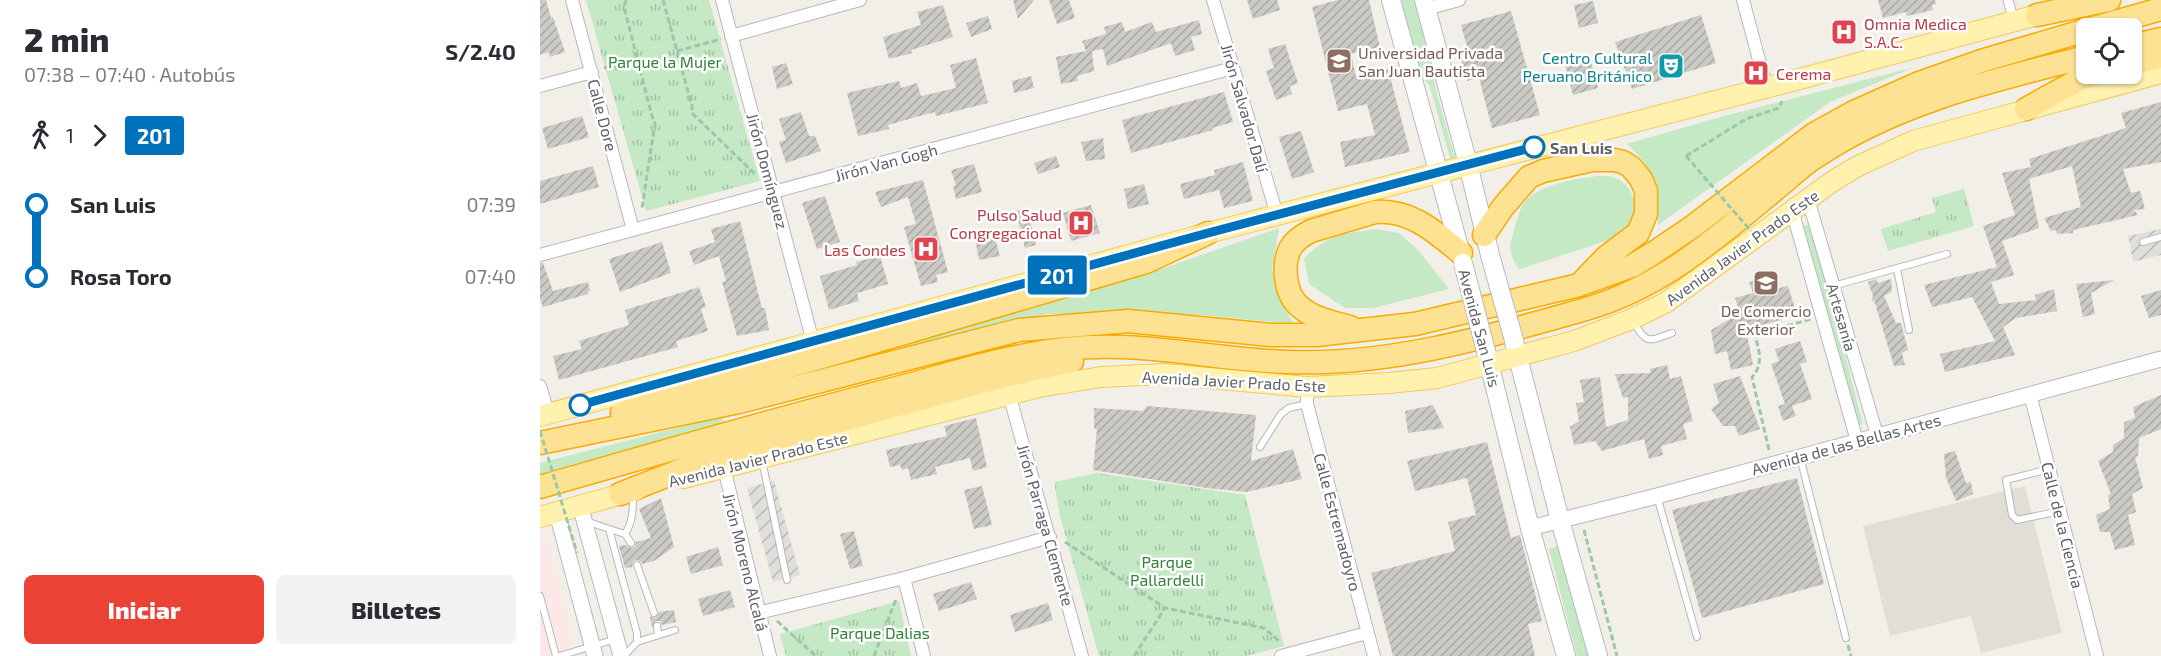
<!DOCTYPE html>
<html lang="es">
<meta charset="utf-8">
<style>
:root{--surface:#fff;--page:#f2f2f3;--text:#2b2b33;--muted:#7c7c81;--accent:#ea4335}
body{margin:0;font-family:"Exo 2",sans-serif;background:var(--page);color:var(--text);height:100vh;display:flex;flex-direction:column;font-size:22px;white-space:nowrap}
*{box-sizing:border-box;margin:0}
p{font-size:20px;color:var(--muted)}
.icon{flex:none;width:33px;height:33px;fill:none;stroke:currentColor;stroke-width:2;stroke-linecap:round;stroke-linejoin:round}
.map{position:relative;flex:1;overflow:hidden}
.panel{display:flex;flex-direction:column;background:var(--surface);width:540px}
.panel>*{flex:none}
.badge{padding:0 12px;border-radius:4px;font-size:21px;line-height:39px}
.fabs{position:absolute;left:1536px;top:18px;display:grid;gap:12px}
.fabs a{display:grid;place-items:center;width:66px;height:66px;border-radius:9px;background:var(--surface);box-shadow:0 2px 4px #0004;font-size:30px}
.map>.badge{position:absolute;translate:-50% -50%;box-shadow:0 0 0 3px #fff}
.legs{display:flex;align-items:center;gap:9px;height:66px;padding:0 24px;font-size:20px}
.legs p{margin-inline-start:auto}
.head{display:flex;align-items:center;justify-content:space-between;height:102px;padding:0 24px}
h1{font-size:33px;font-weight:800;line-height:45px}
.primary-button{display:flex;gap:12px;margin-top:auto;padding:12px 24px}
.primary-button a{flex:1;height:69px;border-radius:9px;background:var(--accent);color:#fff;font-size:24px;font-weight:800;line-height:69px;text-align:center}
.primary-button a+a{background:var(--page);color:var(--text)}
ul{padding:0 24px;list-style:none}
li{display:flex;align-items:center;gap:21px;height:72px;font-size:22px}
li i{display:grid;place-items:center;width:9px;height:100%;margin:0 8px;background:currentColor}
li i::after{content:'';width:15px;height:15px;margin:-8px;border:4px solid;border-radius:50%;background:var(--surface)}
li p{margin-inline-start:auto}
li:first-child i{background:linear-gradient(#0000 50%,currentColor 0)}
li:last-child i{background:linear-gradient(currentColor 50%,#0000 0)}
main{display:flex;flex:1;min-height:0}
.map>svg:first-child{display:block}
.industrial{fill:url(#industrial-furrows)}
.education{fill:#e1ded6}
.medical{fill:#fce8e6}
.grass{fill:#c5e8c5}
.park{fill:url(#park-tufts)}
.building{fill:url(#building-hatch)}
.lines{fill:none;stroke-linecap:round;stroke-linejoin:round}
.service-casing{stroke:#b5b8bc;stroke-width:8}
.pedestrian-casing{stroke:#b5b8bc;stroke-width:11}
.minor-casing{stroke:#b5b8bc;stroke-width:14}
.tertiary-casing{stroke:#b5b8bc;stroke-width:17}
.secondary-casing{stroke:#b6babf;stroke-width:20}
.primary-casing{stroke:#f2c960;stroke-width:22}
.motorway-casing{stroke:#f9ab00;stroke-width:25}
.path{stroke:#9cc7a9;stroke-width:3;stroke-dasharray:6 3;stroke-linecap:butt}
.service{stroke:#fff;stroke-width:6}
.pedestrian{stroke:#fff;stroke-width:9}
.minor{stroke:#fff;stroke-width:12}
.tertiary{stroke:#fff;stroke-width:15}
.secondary{stroke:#fff;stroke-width:18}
.primary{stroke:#fff2af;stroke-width:20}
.motorway{stroke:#fde293;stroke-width:22}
.secondary-bridge-casing{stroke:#b6babf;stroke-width:20;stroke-linecap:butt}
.path-bridge{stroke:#9cc7a9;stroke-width:3;stroke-dasharray:6 3;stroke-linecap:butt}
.secondary-bridge{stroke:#fff;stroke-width:18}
.line-1-casing{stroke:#fff;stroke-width:14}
.line-1{stroke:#0072bc;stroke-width:9}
.stop-1-dot{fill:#fff;stroke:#0072bc;stroke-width:3}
.labels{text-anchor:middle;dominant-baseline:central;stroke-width:5;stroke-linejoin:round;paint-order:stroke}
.health-label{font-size:16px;fill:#be3a42;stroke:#fff;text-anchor:start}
.education-label{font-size:16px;fill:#785e54;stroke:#fff;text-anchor:start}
.culture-label{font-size:16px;fill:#0d838f;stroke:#fff;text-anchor:end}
.park-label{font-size:16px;fill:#348238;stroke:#fff}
.street-label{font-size:16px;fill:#5f6368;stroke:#fff}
.stop-label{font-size:16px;font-weight:bold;fill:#5f6368;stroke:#fff;text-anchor:start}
</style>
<main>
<section class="panel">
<div class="head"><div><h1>2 min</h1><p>07:38 – 07:40 · Autobús</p></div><b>S/2.40</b></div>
<div class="legs"><svg class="icon" aria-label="walk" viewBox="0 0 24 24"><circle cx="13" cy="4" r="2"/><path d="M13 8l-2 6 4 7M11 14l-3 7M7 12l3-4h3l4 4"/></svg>1<svg class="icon" aria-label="forward" viewBox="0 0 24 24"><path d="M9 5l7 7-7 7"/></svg><b class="badge" style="background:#0072bc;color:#fff">201</b></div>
<ul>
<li><i style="color:#0072bc"></i><b>San Luis</b><p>07:39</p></li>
<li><i style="color:#0072bc"></i><b>Rosa Toro</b><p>07:40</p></li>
</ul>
<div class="primary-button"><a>Iniciar</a><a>Billetes</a></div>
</section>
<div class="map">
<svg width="1621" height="656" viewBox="0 0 1621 656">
<defs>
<pattern id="industrial-furrows" width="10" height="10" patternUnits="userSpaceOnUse" patternTransform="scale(1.5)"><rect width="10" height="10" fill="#e0deda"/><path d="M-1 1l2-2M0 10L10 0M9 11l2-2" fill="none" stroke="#b9b8b5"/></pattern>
<pattern id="park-tufts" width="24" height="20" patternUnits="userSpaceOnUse" patternTransform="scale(1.5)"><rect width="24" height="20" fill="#c5e8c5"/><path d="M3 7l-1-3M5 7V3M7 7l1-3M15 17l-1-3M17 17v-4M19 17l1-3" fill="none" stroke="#a3c0a4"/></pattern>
<pattern id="building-hatch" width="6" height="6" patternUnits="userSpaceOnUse" patternTransform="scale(1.5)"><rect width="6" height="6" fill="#cccac5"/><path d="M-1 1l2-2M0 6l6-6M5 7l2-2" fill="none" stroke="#a9a8a4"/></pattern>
</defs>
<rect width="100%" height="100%" fill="#f1efe8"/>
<!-- industrial -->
<path class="industrial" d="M1621 229V255L1593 262 1588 236Z
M234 481 260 575 233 582 207 488Z"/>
<!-- education -->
<path class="education" d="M1485 486 1522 633 1441 653 1431 616 1350 636 1323 526Z"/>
<!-- medical -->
<path class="medical" d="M7 537 37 656H0V539Z"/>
<!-- grass -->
<path class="grass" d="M860 0H877L895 69 894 83 915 158H910L890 87 879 72Z
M1375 67 1290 102 1118 225C1120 189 1115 169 1087 144L1188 115Z
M1059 176C1066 176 1072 176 1078 179 1093 186 1100 211 1091 226 1089 230 1084 233 1081 236L980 269C968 257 969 245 974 230 977 221 979 211 984 203 996 185 1038 178 1059 176Z
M1271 223 1323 424 1318 426 1264 226Z
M739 228 732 269 741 303 754 324 661 315 507 314 279 367 627 267Z
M836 229 859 233 878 250 909 289 833 308H805L769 284 764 258C790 234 802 234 836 229Z
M183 416 184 425 0 476V463Z
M1021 545 1052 656H1037L1009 549Z"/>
<!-- park -->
<path class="park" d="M46 0H169L220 181 106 211Z
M1424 189 1434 226 1348 251 1341 229 1396 212 1392 198Z
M557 473 705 495 744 646 706 656H559L520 516 514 482Z
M359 601 371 656H246L240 634Z"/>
<!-- building -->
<path class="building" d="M0 0H6L11 18 13 17 25 52 10 57 9 52 0 55Z
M473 0H494L478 19Z
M509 0H529L535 18 517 24Z
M707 0H737L740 10 713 19Z
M798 0H829L840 47 811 54 816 77 848 69 870 152 805 167 800 142 835 135 827 104 798 111 772 7Z
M1338 0H1395L1396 4 1392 5 1393 10 1367 16 1366 12 1343 18Z
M1053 1 1058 23 1039 28 1034 5Z
M403 5 413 37 371 50 372 53 349 59 343 37 381 25 377 12Z
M971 11 1000 115 952 128 939 78 927 81 919 53 928 50 921 25Z
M1161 15 1176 63 1092 89 1075 42Z
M448 16 452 29 431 37 426 23Z
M659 20 662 34 651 37 655 50 635 56 631 43 567 66 563 49 552 51 554 71 537 76 538 81 521 84 516 57 546 51 542 41 566 34 564 27 582 22 585 32 612 22 616 32Z
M745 44 758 83 750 86 752 94 736 100 726 71 734 68 728 49Z
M1049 55 1058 88 1033 95 1024 61Z
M436 58 448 103 396 116 395 112 376 117 348 125 349 129 318 136 307 93 359 81 361 88 377 83 381 96 416 88 410 65Z
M246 63 253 84 237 89 232 67Z
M491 76 494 88 474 93 472 81Z
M684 92 693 122 672 128 673 130 591 153 582 120Z
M1621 102V162L1583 169 1591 193 1600 191 1605 209 1594 210 1598 215 1533 230V233L1517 234 1516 230 1511 231 1504 218 1541 207 1532 166 1489 179 1499 228 1462 241 1474 275 1451 282 1459 304 1496 300 1495 295 1514 289 1517 311 1476 318 1463 327 1475 355 1405 372 1400 354 1455 341 1432 297 1392 307 1384 285 1457 267 1443 226 1475 215 1462 173 1491 167 1489 159 1586 128 1581 113Z
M261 112 269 136H275L281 151 246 163 239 142 246 140 239 119Z
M42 116 49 137 8 149 2 128Z
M761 131 774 172 752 179 739 137Z
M563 138 565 159 546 161 541 142Z
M516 156 520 167 498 174 494 163Z
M703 162 713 201 684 208 679 190 644 199 640 184 675 175 674 170Z
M434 164 442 192 416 199 413 186 416 185 411 170Z
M53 166 59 187 0 204V181Z
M383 180 408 272 396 275 398 282 381 286 364 227 376 224 368 197 341 207 335 192Z
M604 184 609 204 588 209 584 189Z
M285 196 300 242 277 249 262 203Z
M551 205 560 233 531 241 523 213Z
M487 208 496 245 485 248 476 211Z
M200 221 222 308H225L229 330 197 336 182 282 186 281 179 256 154 265 149 251 175 242 171 229Z
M454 234 460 256 439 260 435 238Z
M122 242 131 273 80 292 69 259Z
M340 256 348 284 317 293 319 301 289 310 280 276 317 265 316 262Z
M0 263H3L13 291 48 282 50 291H48V294L3 307 0 299Z
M1231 276 1235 289 1248 286 1257 315 1216 327 1218 332 1207 335 1213 365 1191 370 1187 351 1175 354 1171 330 1190 319 1201 316 1195 298 1213 293 1209 282Z
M1336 279 1338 283 1351 279 1352 291 1344 296 1356 323H1361L1368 350 1362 353 1365 365 1354 366 1334 300 1331 302 1333 296 1328 282Z
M1574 280 1551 293 1555 314 1543 317 1536 284Z
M159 287 166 307 161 309 168 331 136 341 138 347 19 380 13 356 42 349 39 341 89 325 85 310Z
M1621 290V315L1609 318 1601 296Z
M1260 341 1267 362 1260 364 1272 399 1252 406 1256 416 1243 421 1238 406 1245 404 1231 364 1239 361 1235 349Z
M1127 365 1130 379 1141 376 1153 421 1143 424 1147 439 1121 446 1123 455 1109 459 1104 439 1062 451 1055 441 1034 445 1030 427 1039 421 1036 403 1044 402 1040 380 1060 377 1066 427 1088 420V397L1083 398 1075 374 1111 373 1110 369Z
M1200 376 1220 429 1199 436 1195 426H1183L1171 409 1179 403 1173 384Z
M1621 395V429L1599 438 1598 456 1595 457 1603 488 1592 494 1596 512 1588 515 1595 545 1575 550 1570 532H1560L1556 515 1570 509 1568 495 1571 494 1558 461 1573 452V445L1584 438V422L1595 418 1593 407Z
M893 405 904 428 868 433 865 411Z
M607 406 716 415 711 461 753 449 762 479 707 492 667 488 553 470 557 429H554V408L603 411Z
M436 418 447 467 433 471 430 458 395 467 397 474 371 480 368 468 362 470 360 465 350 467 346 450 407 436 404 426Z
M947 442 971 538 980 535 1002 621 988 624 995 656H853L831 573 915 551 908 522 936 515 927 478 875 491 867 461Z
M1415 451 1426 483 1431 482 1433 494 1416 501 1406 478 1404 454Z
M1257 478 1284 584 1162 618 1132 510Z
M442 486 452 525 434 529 424 490Z
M121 498 134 547 114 561 102 564 100 561 96 560 93 562 92 567 85 568 79 546 86 545 92 548 95 546 96 542 111 538 99 509Z
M314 531 323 566 310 569 300 534Z
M178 547 183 565 151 574 146 557Z
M431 582 437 599 399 611 393 594Z
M190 590 195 607 163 616 158 599Z
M508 603 513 620 475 632 470 615Z
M134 610 136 622 122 625 120 621H116L112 627 110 616 115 618 119 612Z"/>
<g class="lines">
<!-- service casing -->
<g class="service-casing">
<path id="service" d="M1603 242 1621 237
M1357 269 1369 330
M1293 286 1407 254
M1094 323C1107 345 1109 341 1132 333
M720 447 741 414 749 408 767 404
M1260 457 1306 638
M222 460 247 580
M1509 469 1466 480 1472 515 1477 520 1520 511
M1117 496 1157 637
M46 521 69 529 97 633V642
M69 529 85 534 91 543
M85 534C93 522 93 509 93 495
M97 565 114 613
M0 596 16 656
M117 626 118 635
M19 656 76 639
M84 656 97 642 135 630"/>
</g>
<!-- pedestrian casing -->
<g class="pedestrian-casing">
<path id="pedestrian" d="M1468 0 1474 22"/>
</g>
<!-- minor casing -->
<g class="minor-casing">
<path id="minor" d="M32 0 93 230
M182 0 273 342
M673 0 737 215
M1203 0 1226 86
M886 9 919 0
M191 36 320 0
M0 86 52 72
M1268 199 1337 435
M1252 210 1317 441
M0 255 693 68
M0 386 8 413
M767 387V404L834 656
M469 394 542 656
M1490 394 1557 656
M184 468 230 656
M364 578 384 656
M218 613 364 578 510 537
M741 656 827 633"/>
</g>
<!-- tertiary casing -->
<g class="tertiary-casing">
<path id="tertiary" d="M40 505 81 656
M17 513 55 656
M990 528 1117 496 1621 359"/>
</g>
<!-- secondary casing -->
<g class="secondary-casing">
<path id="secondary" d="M851 0 922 258
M884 0 928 164 950 255
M974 342 1020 520 1058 656
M946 351 990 528 1026 656"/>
</g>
<!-- primary casing -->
<g class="primary-casing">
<path id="primary" d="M0 416 273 342 668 233 1252 81 1512 11
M144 478 499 387 561 377 624 374 767 387 849 383 897 378 1034 341 1092 319 1125 303 1293 181 1318 166 1373 141 1621 73
M0 517 96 490"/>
</g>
<!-- motorway casing -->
<g class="motorway-casing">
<path id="motorway" d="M1497 15 1569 0
M1553 28 1621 9
M1592 46 1621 39
M1592 64 1621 56
M1486 109 1540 79 1559 74
M944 235 963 207 989 177 1003 171 1052 160H1074L1083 162 1091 167 1101 179 1106 191V214L1098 233 1066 257 1043 281
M810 327C793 322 773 319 759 306 745 294 742 265 750 249 754 241 763 235 771 231L835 212C871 209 895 232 921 253
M82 413 293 354 606 262 668 233
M0 443 199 402 479 330 588 321 731 335H776L875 324 1039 285 1092 266 1112 254 1152 227 1274 134 1314 112 1379 83 1441 61 1546 30
M0 487C119 453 238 418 357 388 413 373 469 355 526 349 598 340 675 360 747 362 849 366 948 337 1046 309 1120 288 1174 240 1232 192 1247 180 1261 166 1277 156 1358 102 1454 80 1546 57
M80 494 190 451 468 375 532 361"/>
</g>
<!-- path -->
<path class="path" d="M86 0 84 7 112 116 115 123 102 208
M123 0 152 106V113L215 174
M137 51 181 39
M64 68 97 58
M1146 156 1206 119 1239 108 1242 101
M1229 450 1212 377C1224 364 1219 351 1215 335L1271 319
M1044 530 1077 656
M525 542 625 608 724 628 740 642
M237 621 276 656
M1308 645 1311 656
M334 656 356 599
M594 656 625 608"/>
<!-- service -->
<use href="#service" class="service"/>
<!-- pedestrian -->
<use href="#pedestrian" class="pedestrian"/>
<!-- minor -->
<use href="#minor" class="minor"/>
<!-- tertiary -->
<use href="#tertiary" class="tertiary"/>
<!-- secondary -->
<use href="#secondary" class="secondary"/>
<!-- primary -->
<use href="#primary" class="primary"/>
<!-- motorway -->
<use href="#motorway" class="motorway"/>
<!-- secondary-bridge casing -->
<g class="secondary-bridge-casing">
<path id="secondary-bridge" d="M950 255 974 340
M923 263 946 351"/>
</g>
<!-- path-bridge -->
<path class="path-bridge" d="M1146 156 1216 237
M0 431 37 553"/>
<!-- secondary-bridge -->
<use href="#secondary-bridge" class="secondary-bridge"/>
</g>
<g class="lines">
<!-- line-1 casing -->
<g class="line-1-casing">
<path id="line-1" d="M40 405 668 233 994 147"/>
</g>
<!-- line-1 -->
<use href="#line-1" class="line-1"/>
</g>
<!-- icons -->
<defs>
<g id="hospital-square" transform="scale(1.35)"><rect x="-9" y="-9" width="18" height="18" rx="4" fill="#e0444e" stroke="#fff"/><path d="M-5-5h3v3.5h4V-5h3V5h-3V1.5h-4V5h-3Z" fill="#fff"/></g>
<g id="university-square" transform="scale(1.35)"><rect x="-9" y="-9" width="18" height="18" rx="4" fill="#8d6e63" stroke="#fff"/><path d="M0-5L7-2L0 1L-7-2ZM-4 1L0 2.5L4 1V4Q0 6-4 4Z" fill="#fff"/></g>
<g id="theatre-square" transform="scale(1.35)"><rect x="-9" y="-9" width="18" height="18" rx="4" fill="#0f9aa8" stroke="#fff"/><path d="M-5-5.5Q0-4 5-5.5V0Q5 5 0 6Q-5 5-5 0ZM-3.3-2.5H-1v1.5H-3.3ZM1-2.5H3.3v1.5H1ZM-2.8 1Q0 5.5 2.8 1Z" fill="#fff"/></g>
<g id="school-square" transform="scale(1.35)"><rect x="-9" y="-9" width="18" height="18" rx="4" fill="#8d6e63" stroke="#fff"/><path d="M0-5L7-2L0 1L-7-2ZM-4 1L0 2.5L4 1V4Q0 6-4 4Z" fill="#fff"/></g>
</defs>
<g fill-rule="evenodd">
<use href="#hospital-square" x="1304" y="32"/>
<use href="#university-square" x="799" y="61"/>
<use href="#theatre-square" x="1131" y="66"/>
<use href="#hospital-square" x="1216" y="73"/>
<use href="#hospital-square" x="541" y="223"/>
<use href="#hospital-square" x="386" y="249"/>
<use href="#school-square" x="1226" y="283"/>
</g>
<!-- markers -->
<g class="stop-1-dot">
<circle cx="994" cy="147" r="10"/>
<circle cx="40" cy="405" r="10"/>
</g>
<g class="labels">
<!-- health labels -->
<g class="health-label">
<text x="1324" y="23">Omnia Medica<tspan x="1324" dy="18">S.A.C.</tspan></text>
<text x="1236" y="73">Cerema</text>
<text x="522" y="214" text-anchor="end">Pulso Salud<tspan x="522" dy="18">Congregacional</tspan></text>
<text x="366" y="249" text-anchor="end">Las Condes</text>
</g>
<!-- education labels -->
<g class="education-label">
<text x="818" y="52">Universidad Privada<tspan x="818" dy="18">San Juan Bautista</tspan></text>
<text x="1226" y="310" text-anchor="middle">De Comercio<tspan x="1226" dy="18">Exterior</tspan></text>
</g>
<!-- culture labels -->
<g class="culture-label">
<text x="1112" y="57">Centro Cultural<tspan x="1112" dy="18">Peruano Británico</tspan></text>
</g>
<!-- park labels -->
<g class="park-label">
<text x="125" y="61">Parque la Mujer</text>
<text x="627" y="561">Parque<tspan x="627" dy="18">Pallardelli</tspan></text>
<text x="340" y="632">Parque Dalias</text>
</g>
<!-- street labels -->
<g class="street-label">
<text transform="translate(705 108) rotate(74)">Jirón Salvador Dalí</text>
<text transform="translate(63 115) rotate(75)">Calle Dore</text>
<text transform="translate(346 162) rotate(-15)">Jirón Van Gogh</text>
<text transform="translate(228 171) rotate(75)">Jirón Domínguez</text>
<text transform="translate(1202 247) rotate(-36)">Avenida Javier Prado Este</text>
<text transform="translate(1302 317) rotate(74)">Artesanía</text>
<text transform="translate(940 328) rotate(75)">Avenida San Luis</text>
<text transform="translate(694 381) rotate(3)">Avenida Javier Prado Este</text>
<text transform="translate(1306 444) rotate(-15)">Avenida de las Bellas Artes</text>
<text transform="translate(218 459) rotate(-14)">Avenida Javier Prado Este</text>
<text transform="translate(798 522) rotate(75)">Calle Estremadoyro</text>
<text transform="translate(506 525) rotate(74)">Jirón Parraga Clemente</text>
<text transform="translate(1523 525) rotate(76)">Calle de la Ciencia</text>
<text transform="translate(206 562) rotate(76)">Jirón Moreno Alcalá</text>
</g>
<!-- stop labels -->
<g class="stop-label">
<text x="1010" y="147">San Luis</text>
</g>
</g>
</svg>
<div class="fabs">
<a><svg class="icon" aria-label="locate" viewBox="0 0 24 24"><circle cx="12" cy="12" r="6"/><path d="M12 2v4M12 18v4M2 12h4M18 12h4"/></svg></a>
</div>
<b class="badge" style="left:517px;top:275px;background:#0072bc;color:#fff">201</b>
</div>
</main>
